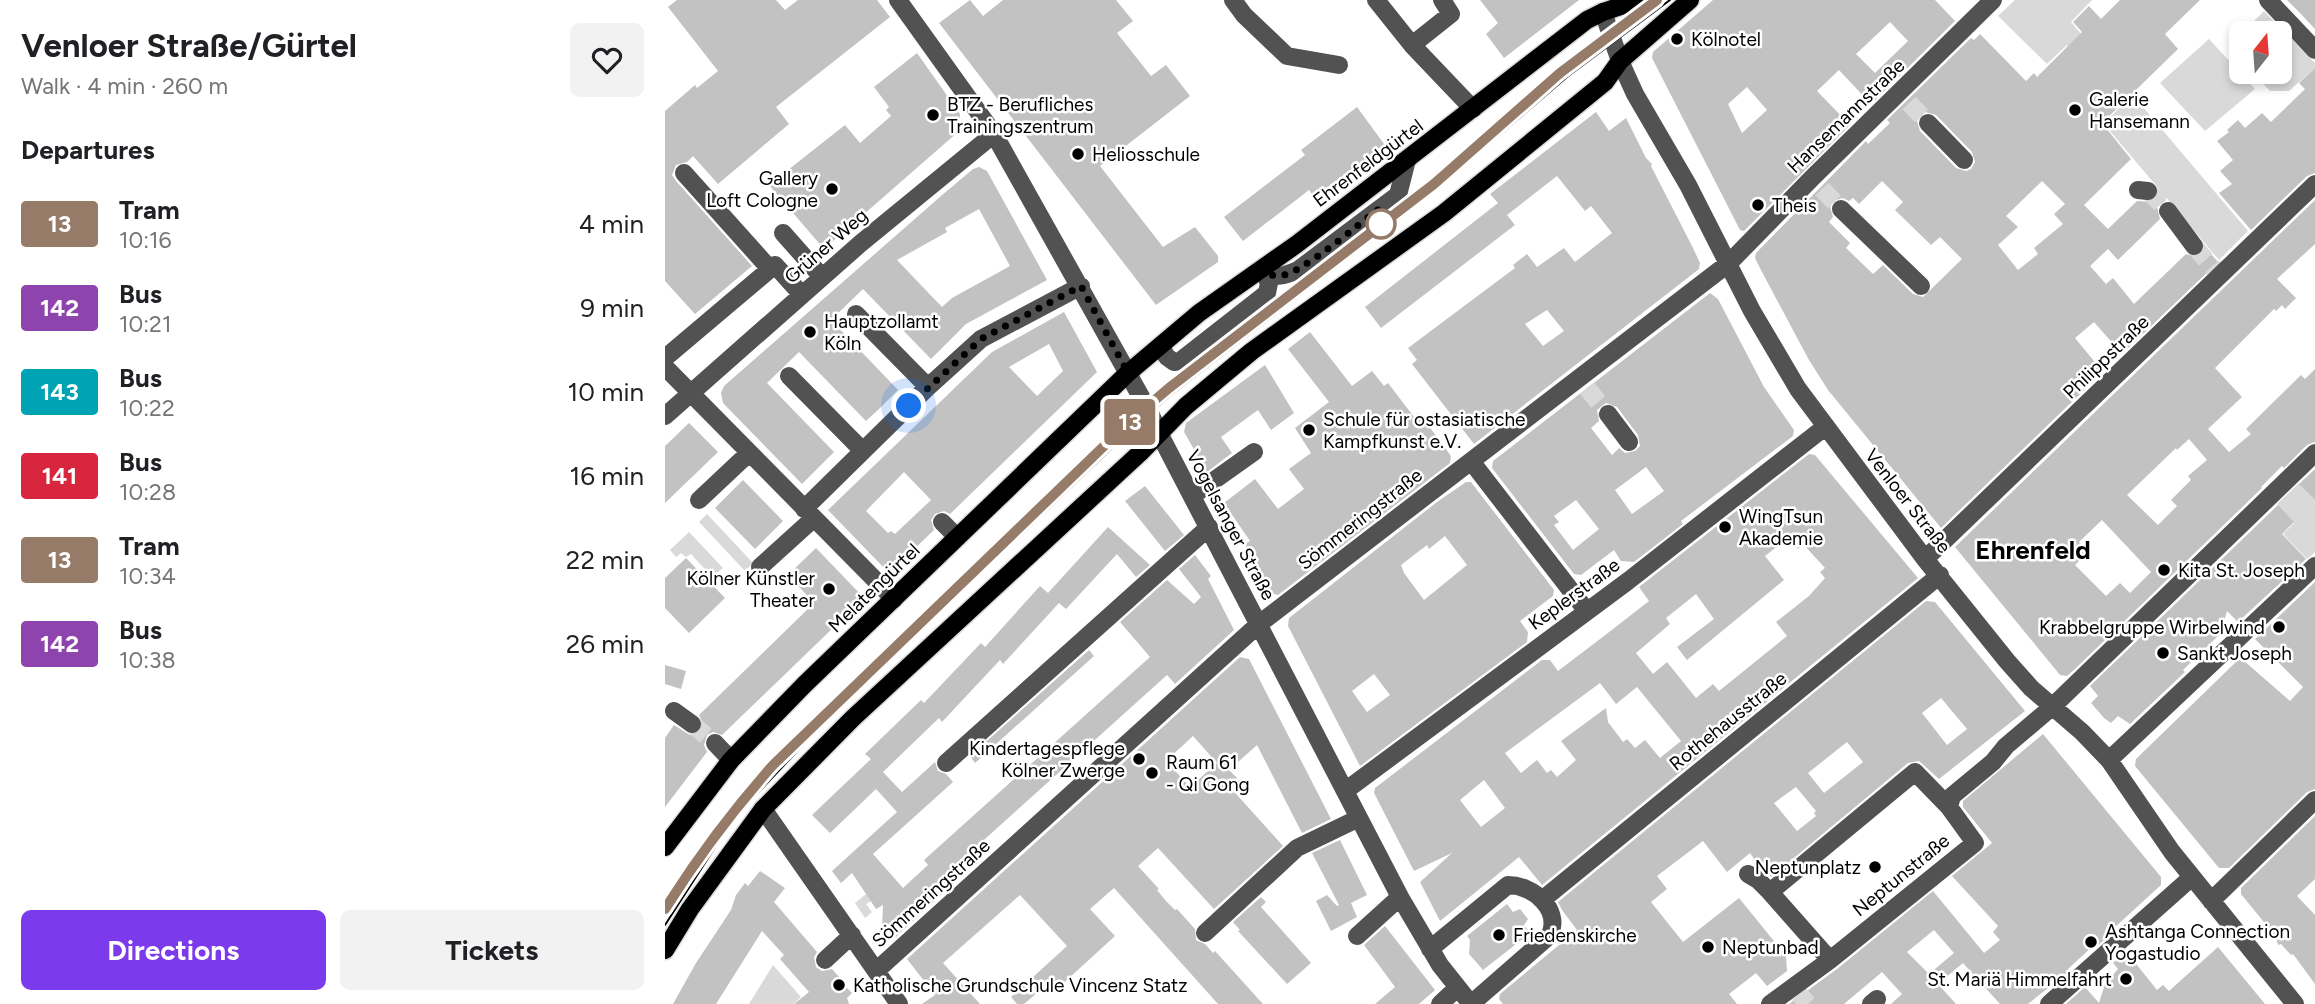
<!DOCTYPE html>
<meta charset="utf-8">
<style>
:root{--surface:#fff;--page:#f2f2f2;--text:#202124;--muted:#757577;--accent:#7c3aed}
body{margin:0;font-family:Figtree,sans-serif;background:var(--page);color:var(--text);height:100vh;display:flex;flex-direction:column;font-size:26px;white-space:nowrap}
*{box-sizing:border-box;margin:0}
p{font-size:23px;color:var(--muted)}
.icon{flex:none;width:38px;height:38px;fill:none;stroke:currentColor;stroke-width:2;stroke-linecap:round;stroke-linejoin:round}
.map{position:relative;flex:1;overflow:hidden}
.drawer{display:flex;flex-direction:column;background:var(--surface);width:665px}
.drawer>*{flex:none}
.badge{padding:0 14px;border-radius:5px;font-size:24px;line-height:46px}
.needle{width:46px;rotate:17deg}
.fabs{position:absolute;left:1564px;top:21px;display:grid;gap:14px}
.fabs a{display:grid;place-items:center;width:63px;height:63px;border-radius:10px;background:var(--surface);box-shadow:0 4px 10px #0003;font-size:35px}
.you{position:absolute;width:35px;height:35px;margin:-18px;border:5px solid #fff;border-radius:50%;background:#1a73e8;box-shadow:0 0 0 10px #1a73e833}
.map>.badge{position:absolute;translate:-50% -50%;box-shadow:0 0 0 4px #fff}
h2{padding:0 21px;font-size:26px;line-height:63px}
.round{display:grid;place-items:center;flex:none;width:74px;height:74px;border-radius:10px;background:var(--page)}
.summary{display:flex;align-items:center;justify-content:space-between;height:119px;padding:0 21px}
h1{font-size:33px;font-weight:700;line-height:52px}
.button{display:flex;gap:14px;margin-top:auto;padding:14px 21px}
.button a{flex:1;height:80px;border-radius:10px;background:var(--accent);color:#fff;font-size:28px;font-weight:700;line-height:80px;text-align:center}
.button a+a{background:var(--page);color:var(--text)}
ul{padding:0;list-style:none}
li{display:flex;align-items:center;gap:21px;height:84px;padding:0 21px}
li div{flex:1}
li b{display:block;font-size:26px}
li em{font-style:normal}
li .badge{min-width:77px;font-weight:700;text-align:center}
main{display:flex;flex:1;min-height:0}
.map>svg:first-child{display:block}
.green{fill:#d9d9d9}
.building{fill:#c2c2c2;fill-rule:evenodd}
.lines{fill:none;stroke-linecap:round;stroke-linejoin:round}
.minor-tunnel{stroke:#d9d9d9;stroke-width:18;stroke-dasharray:18 9;stroke-linecap:butt}
.major-casing{stroke:#dbdbdb;stroke-width:21}
.minor{stroke:#525252;stroke-width:18}
.major{stroke:#000;stroke-width:18}
.tram{stroke:#000;stroke-width:2}
.line-casing{stroke:#fff;stroke-width:16}
.line{stroke:#967b68;stroke-width:10}
.walk{stroke:#000;stroke-width:7;stroke-dasharray:0 12.6}
.poi-dot{fill:#000;stroke:#fff;stroke-width:2.5}
.stop-dot{fill:#fff;stroke:#967b68;stroke-width:3.5}
.labels{text-anchor:middle;dominant-baseline:central;stroke-width:5;stroke-linejoin:round;paint-order:stroke}
.poi-label{font-size:19px;fill:#000;stroke:#fff;text-anchor:start}
.street-label{font-size:19px;fill:#000;stroke:#fff}
.district-label{font-size:26px;font-weight:bold;fill:#000;stroke:#fff}
</style>
<main>
<section class="drawer">
<div class="summary"><div><h1>Venloer Straße/Gürtel</h1><p>Walk · 4 min · 260 m</p></div><a class="round"><svg class="icon" aria-label="heart" viewBox="0 0 24 24"><path d="M12 20l-8-8c-3-5 5-10 8-4 3-6 11-1 8 4z"/></svg></a></div>
<h2>Departures</h2>
<ul>
<li><span class="badge" style="background:#967b68;color:#fff">13</span><div><b>Tram</b><p>10:16</p></div><em>4 min</em></li>
<li><span class="badge" style="background:#8e44ad;color:#fff">142</span><div><b>Bus</b><p>10:21</p></div><em>9 min</em></li>
<li><span class="badge" style="background:#00a3b4;color:#fff">143</span><div><b>Bus</b><p>10:22</p></div><em>10 min</em></li>
<li><span class="badge" style="background:#d7263d;color:#fff">141</span><div><b>Bus</b><p>10:28</p></div><em>16 min</em></li>
<li><span class="badge" style="background:#967b68;color:#fff">13</span><div><b>Tram</b><p>10:34</p></div><em>22 min</em></li>
<li><span class="badge" style="background:#8e44ad;color:#fff">142</span><div><b>Bus</b><p>10:38</p></div><em>26 min</em></li>
</ul>
<div class="button"><a>Directions</a><a>Tickets</a></div>
</section>
<div class="map">
<svg width="1650" height="1004" viewBox="0 0 1650 1004">
<rect width="100%" height="100%" fill="#fff"/>
<!-- green -->
<path class="green" d="M1350 0H1427L1406 22 1583 231 1554 260 1439 124 1456 106 1402 45 1382 64 1333 16Z
M1599 11 1650 63V68L1624 91H1605L1587 72H1615V33H1577Z
M1544 39 1590 89 1540 131 1495 83Z
M1634 483 1650 500V552L1642 559 1618 534 1629 523 1612 504Z
M42 514 88 563 80 571 34 522Z
M24 532 58 568 47 577 26 554 21 557 16 553 11 557 5 550Z
M201 894 206 901 201 904 207 912 200 918 190 903Z
M108 965 136 997 128 1004H84Z"/>
<!-- building -->
<path class="building" d="M12 0H111L120 10 133 0H212L225 17 111 107 124 124 53 184 28 156 22 162 11 165 7 175 11 181 87 266 30 314 0 281V111L30 85 32 88 53 71 3 7Z
M305 0 318 16 338 0H451L468 21 452 33 486 76 501 65 525 96 435 166 498 247 530 227 553 256V262L491 305 274 23Z
M815 0H914L839 58 821 34 833 23Z
M1048 0H1270L1290 21 1206 104 1174 70 1152 91 1185 125 1079 231 1075 230 987 58 988 52ZM1225 22 1243 41 1210 73 1191 54ZM1082 87 1102 110 1077 133 1063 104Z
M1455 0H1535L1500 34 1513 49 1437 123 1466 159 1419 205 1443 229 1472 201 1487 202 1494 192 1501 200 1492 207 1495 219 1453 260 1443 249 1425 266 1441 284 1448 278 1469 304 1521 254 1531 257 1536 255 1540 247 1553 262 1457 354 1429 322 1410 338 1438 372 1276 528 1163 390 1144 360 1097 272 1090 258 1091 253 1201 141 1203 144 1225 123 1222 120 1306 38 1309 40 1315 34 1361 81 1369 73 1372 77 1417 32 1408 22 1424 6 1436 19ZM1260 112 1271 115 1307 152 1310 162 1306 169 1301 171 1291 168 1255 131 1252 121ZM1217 181 1238 202 1230 210 1266 245 1275 237 1297 259 1258 297 1248 294 1218 265 1208 274 1181 248 1185 243 1164 222 1168 217 1165 207 1168 201 1178 198 1184 201 1188 198 1194 204ZM1377 181 1400 204 1389 214 1398 224 1369 248 1373 254 1353 270 1333 245 1353 227 1341 216Z
M1622 0H1650V29L1635 13Z
M252 53 295 114 293 132 159 249 104 185 180 125 195 143 226 116 221 110 224 107 209 87Z
M1650 68V173L1642 176 1586 230 1554 193 1567 184 1555 171 1568 160 1552 141 1564 132 1562 130 1573 120 1580 128 1597 113 1606 122 1640 89 1634 83Z
M692 107 722 148 652 201 644 190 578 241 559 217 640 155 636 150Z
M931 112 944 131 961 118 981 158 987 164 986 166 1028 248 1035 263 1034 269 809 444 747 364 752 360 743 348 850 268 848 265 862 254 872 267 899 248 910 262 947 233 926 206 920 211 892 176 842 215 850 225 716 328 700 307 833 203 825 194ZM882 310 899 331 878 346 860 324Z
M314 167 322 171 382 280 301 324 266 359 198 289 166 320 233 390 214 409 201 421 134 352 102 383 169 452 137 484 58 403 56 393 59 386 276 196 308 169ZM314 209 345 266 287 298 277 307 232 260 282 232 280 228Z
M1650 200V244L1612 279 1631 298 1620 309 1617 305 1611 311 1609 309 1550 368 1577 397 1543 429 1564 452 1586 434 1581 429 1636 375 1640 379 1650 369V442L1642 445 1619 468 1617 466 1596 487 1597 488 1411 668 1402 676 1395 675 1290 547ZM1524 439 1542 460 1523 476 1526 480 1506 500 1512 506 1493 525 1462 495 1511 448 1512 450ZM1437 520 1486 572 1465 593 1455 583 1441 596 1410 565 1423 552 1414 542Z
M1045 293 1053 299 1099 387 1129 430 1128 436 1016 521 1018 524 969 562 956 561 949 550 916 575 909 574 827 468 828 461ZM941 403 952 407 973 435 975 446 970 451 960 453 954 448 947 455 926 428 934 421 932 410ZM981 467 999 491 967 514 950 490ZM911 500 934 529 908 550 889 525 894 522 889 516Z
M399 312 432 372 285 514 279 511 270 514 266 520 269 530 224 573 163 510 327 352ZM384 344 398 371 372 396 344 367ZM239 472 266 500 230 534 226 531 223 533 201 511Z
M645 332 687 386 707 371 719 386 723 383 749 417 753 413 766 429 786 456 785 463 613 595 606 593 580 544 585 541 559 503 590 479 613 509 639 489 624 469 646 453 630 428 664 402 623 349Z
M600 365 629 413 606 430 593 410 556 437 567 453 542 472 519 432 521 423Z
M24 423 53 452 0 503V446Z
M1144 454 1150 455 1253 578 877 885 854 857 775 921 755 882 787 853 749 871 709 793 710 788 877 660H885L893 671 939 636 984 601 974 587ZM1124 537 1133 549 1138 544 1160 568 1155 572 1160 578 1144 596 1111 622 1122 636 1054 691 1048 684 1031 698 1002 662 988 674 971 653 1005 624 1001 618 1031 594 1049 619 1012 647 1022 660 1119 580 1100 556ZM935 683 951 704 972 687 1016 741 995 758 980 740 970 748 962 739 958 742 943 722 941 708 896 741 911 760 892 777 886 770 882 773 872 760 856 773 840 753ZM819 780 840 808 816 827 795 800Z
M1650 469V500L1634 484Z
M78 480 118 521 90 549 50 508Z
M801 482H806L889 590 888 596 855 621 863 632 862 642 695 766 623 626 624 618 772 502ZM780 536 802 565 759 600 739 573 736 565 762 545 764 549ZM709 674 725 695 702 712 687 691Z
M480 486 519 535 500 551 460 501Z
M1613 505 1629 522 1617 534 1641 559 1573 622 1562 611 1555 634 1518 670 1520 672 1465 724 1453 716 1446 723 1439 718 1426 703 1433 696 1425 686Z
M443 527 485 565 471 577 452 554 401 609 394 603 338 664 335 660 277 722 274 718 218 772 237 792 270 762 273 771 281 774 288 782 208 854 238 888 263 865 259 860 485 657 455 622 502 580 529 604 536 597 514 569 530 555 546 576 543 579 569 630 510 684 502 675 320 839 304 855 307 858 279 883 283 888 231 937 223 928H217L218 905 211 909 187 873 176 883 167 871 232 812 211 789 165 833 147 815 206 759 200 754 256 700 259 703 316 643 320 647 375 586 383 593Z
M151 548 199 598 57 735 48 732 42 735 39 745 42 752 0 807V738L9 725 25 735 36 731 38 724 34 715 149 603 123 575Z
M21 558 60 598 24 633 0 608V578Z
M1650 582V789L1642 792 1564 868H1554L1470 766 1471 759 1573 660H1578L1625 701 1638 687 1590 639Z
M1261 601 1270 602 1360 711 1274 779 1254 761 1243 763 1106 877 1096 869 1085 853 1062 872 1038 841 992 876 1002 889 986 902 1018 942 1074 898 1121 956 1122 971 1102 986 1091 973 1064 994 1072 1004H838L834 999 835 994 912 930 897 910 893 902ZM1276 698 1302 729 1282 745 1257 713ZM1182 742 1198 762 1159 793 1143 773ZM1131 787 1151 811 1149 813 1151 816 1132 831 1109 803Z
M424 650 429 656 310 763 305 756Z
M575 657 584 659 666 819 637 833 592 745 564 770 572 778 564 786 618 846 549 909 493 848 473 866 494 889 492 890 501 901 510 910 512 909 530 929 531 940 540 944 548 953 550 951 598 1004H553L449 888 425 909 450 936 392 989 386 981 359 1004H352L346 997 402 946 355 895 278 963 315 1004H257L270 995 242 959ZM528 736 552 763 525 787 501 761Z
M0 665 21 671 16 689 0 684Z
M1378 734 1496 877V885L1437 939 1439 940 1432 946 1430 944 1403 969 1404 971 1363 1004H1335L1298 963 1273 984 1291 1004H1226L1237 994 1217 972 1179 1004H1124L1172 969 1268 891 1319 953 1335 940 1328 932 1333 926 1287 876 1327 843 1298 807V801ZM1269 930 1289 953 1264 974 1242 952Z
M1650 816V879L1632 896 1650 915V984L1628 954 1626 955 1616 944 1613 945 1611 937 1576 894V888Z
M675 840 702 895 686 903 692 917 666 931 651 901 662 895 672 906 674 905 647 853Z
M95 871 120 888 109 902 152 952 149 957 151 967 157 971 167 969 182 986 181 987 187 993 182 998 184 1004H129L144 992 115 959 119 955 97 931 51 1004H8L31 963 66 910 71 895 80 883 83 886Z
M596 897 601 902 596 907 646 963 622 984 573 931 575 930 568 922Z
M842 904 848 912 855 909 863 919 859 925 865 933 818 970 804 954 805 940 802 936Z
M720 926 770 990 754 1004H710L730 987 699 945Z
M1553 947 1600 1004H1401L1420 987 1434 1003 1440 984 1453 969 1448 963 1457 955 1466 962 1468 960 1492 990 1498 985 1504 991Z"/>
<g class="lines">
<!-- minor-tunnel -->
<path class="minor-tunnel" d="M1244 103 1263 123
M1157 189 1176 209
M1483 191 1503 211
M1529 246 1549 269
M922 388 943 414
M27 724 50 743
M1134 994 1143 1004"/>
<!-- major casing -->
<g class="major-casing">
<path id="major" d="M0 847 66 760 140 684 463 373 534 313 632 244 922 20 938 12 974 0
M0 950 25 909 98 809 188 718 476 452 521 406 587 351 779 213 940 82 955 61 1025 0"/>
</g>
<!-- minor -->
<path class="minor" d="M233 0 329 134 485 413 494 433 735 897 775 965 806 1004
M568 0 579 15 622 56 674 65
M711 0 747 45 808 109
M1603 0 1650 50
M938 12 955 61 970 94 1023 185 1087 311 1133 389 1260 559 1342 661 1366 688 1417 732 1444 760 1507 852 1630 1004
M747 45 786 14 777 0
M1263 123 1299 160
M19 173 105 269
M1473 190 1483 191
M1176 209 1256 286
M1503 211 1529 246
M118 233 157 277
M598 270C612 279 619 276 633 270L733 195 742 160
M191 314 263 387
M495 346 502 357 509 362 515 361 602 293 604 283 598 270
M0 358 110 265 137 295
M0 367 229 599
M124 376 198 451
M943 414 964 442
M0 416 196 243 329 134
M806 461 921 610
M527 496 589 452
M34 500 84 453
M139 509 263 387 316 339 416 286
M277 522 292 537
M1260 559 1650 184
M95 567 148 519
M9 711 27 724
M50 743 66 760
M1444 760 1650 566
M281 763 544 527
M680 791 963 581 1160 427
M98 809 234 1004
M1083 874 1093 880 1105 892
M877 900 1275 575
M1546 901 1650 800
M540 933 632 848 694 818
M692 936 735 897
M765 949 843 885C868 885 896 909 885 935L806 1004
M160 960 187 935
M1165 960 1105 892 1250 772 1284 807
M212 970 594 624 1064 263 1147 178 1328 0
M775 1004 792 988
M1105 1004 1165 960 1310 843 1284 807 1287 796 1328 762 1341 746 1387 707 1650 453
M1206 1004 1212 999
M1384 1004 1527 877"/>
<!-- major -->
<use href="#major" class="major"/>
<!-- tram -->
<path class="tram" d="M0 925 58 835 88 798 155 727 468 428 506 395 766 194 902 77 1005 0"/>
</g>
<g class="lines">
<!-- line casing -->
<g class="line-casing">
<path id="line" d="M0 909C32 858 68 810 108 765L464 422 504 388 769 184 895 73 992 0"/>
</g>
<!-- line -->
<use href="#line" class="line"/>
<!-- walk -->
<path class="walk" d="M244 406 316 339 416 286 463 373 534 313 598 270C603 273 607 276 613 276 633 277 695 223 714 209L716 224"/>
</g>
<!-- markers -->
<g class="poi-dot">
<circle cx="1012" cy="39" r="7"/>
<circle cx="1410" cy="110" r="7"/>
<circle cx="268" cy="115" r="7"/>
<circle cx="413" cy="154" r="7"/>
<circle cx="167" cy="189" r="7"/>
<circle cx="1093" cy="205" r="7"/>
<circle cx="145" cy="332" r="7"/>
<circle cx="644" cy="430" r="7"/>
<circle cx="1060" cy="527" r="7"/>
<circle cx="1499" cy="570" r="7"/>
<circle cx="164" cy="589" r="7"/>
<circle cx="1614" cy="627" r="7"/>
<circle cx="1498" cy="653" r="7"/>
<circle cx="474" cy="759" r="7"/>
<circle cx="487" cy="773" r="7"/>
<circle cx="1210" cy="867" r="7"/>
<circle cx="834" cy="935" r="7"/>
<circle cx="1426" cy="942" r="7"/>
<circle cx="1043" cy="947" r="7"/>
<circle cx="1461" cy="979" r="7"/>
<circle cx="174" cy="985" r="7"/>
</g>
<circle class="stop-dot" cx="716" cy="224" r="14"/>
<g class="labels">
<!-- poi labels -->
<g class="poi-label">
<text x="1026" y="39">Kölnotel</text>
<text x="1424" y="99">Galerie<tspan x="1424" dy="22">Hansemann</tspan></text>
<text x="282" y="104">BTZ - Berufliches<tspan x="282" dy="22">Trainingszentrum</tspan></text>
<text x="427" y="154">Heliosschule</text>
<text x="153" y="178" text-anchor="end">Gallery<tspan x="153" dy="22">Loft Cologne</tspan></text>
<text x="1107" y="205">Theis</text>
<text x="159" y="321">Hauptzollamt<tspan x="159" dy="22">Köln</tspan></text>
<text x="658" y="419">Schule für ostasiatische<tspan x="658" dy="22">Kampfkunst e.V.</tspan></text>
<text x="1074" y="516">WingTsun<tspan x="1074" dy="22">Akademie</tspan></text>
<text x="1513" y="570">Kita St. Joseph</text>
<text x="150" y="578" text-anchor="end">Kölner Künstler<tspan x="150" dy="22">Theater</tspan></text>
<text x="1600" y="627" text-anchor="end">Krabbelgruppe Wirbelwind</text>
<text x="1512" y="653">Sankt Joseph</text>
<text x="460" y="748" text-anchor="end">Kindertagespflege<tspan x="460" dy="22">Kölner Zwerge</tspan></text>
<text x="501" y="762">Raum 61<tspan x="501" dy="22">- Qi Gong</tspan></text>
<text x="1196" y="867" text-anchor="end">Neptunplatz</text>
<text x="1440" y="931">Ashtanga Connection<tspan x="1440" dy="22">Yogastudio</tspan></text>
<text x="848" y="935">Friedenskirche</text>
<text x="1057" y="947">Neptunbad</text>
<text x="1447" y="979" text-anchor="end">St. Mariä Himmelfahrt</text>
<text x="188" y="985">Katholische Grundschule Vincenz Statz</text>
</g>
<!-- street labels -->
<g class="street-label">
<text transform="translate(1181 116) rotate(-44)">Hansemannstraße</text>
<text transform="translate(703 163) rotate(-37)">Ehrenfeldgürtel</text>
<text transform="translate(161 246) rotate(-41)">Grüner Weg</text>
<text transform="translate(1441 357) rotate(-44)">Philippstraße</text>
<text transform="translate(1243 501) rotate(52)">Venloer Straße</text>
<text transform="translate(695 519) rotate(-38)">Sömmeringstraße</text>
<text transform="translate(566 525) rotate(62)">Vogelsanger Straße</text>
<text transform="translate(209 588) rotate(-44)">Melatengürtel</text>
<text transform="translate(909 594) rotate(-36)">Keplerstraße</text>
<text transform="translate(1063 721) rotate(-39)">Rothehausstraße</text>
<text transform="translate(1236 875) rotate(-39)">Neptunstraße</text>
<text transform="translate(266 893) rotate(-42)">Sömmeringstraße</text>
</g>
<!-- district labels -->
<g class="district-label">
<text x="1368" y="550">Ehrenfeld</text>
</g>
</g>
</svg>
<div class="fabs">
<a><svg class="needle" viewBox="-14 -14 28 28"><path d="M0-13l5 13h-10z" fill="#e53935"/><path d="M0 13l5-13h-10z" fill="#757577"/></svg></a>
</div>
<div class="you" style="left:244px;top:406px"></div>
<b class="badge" style="left:465px;top:422px;background:#967b68;color:#fff">13</b>
</div>
</main>
